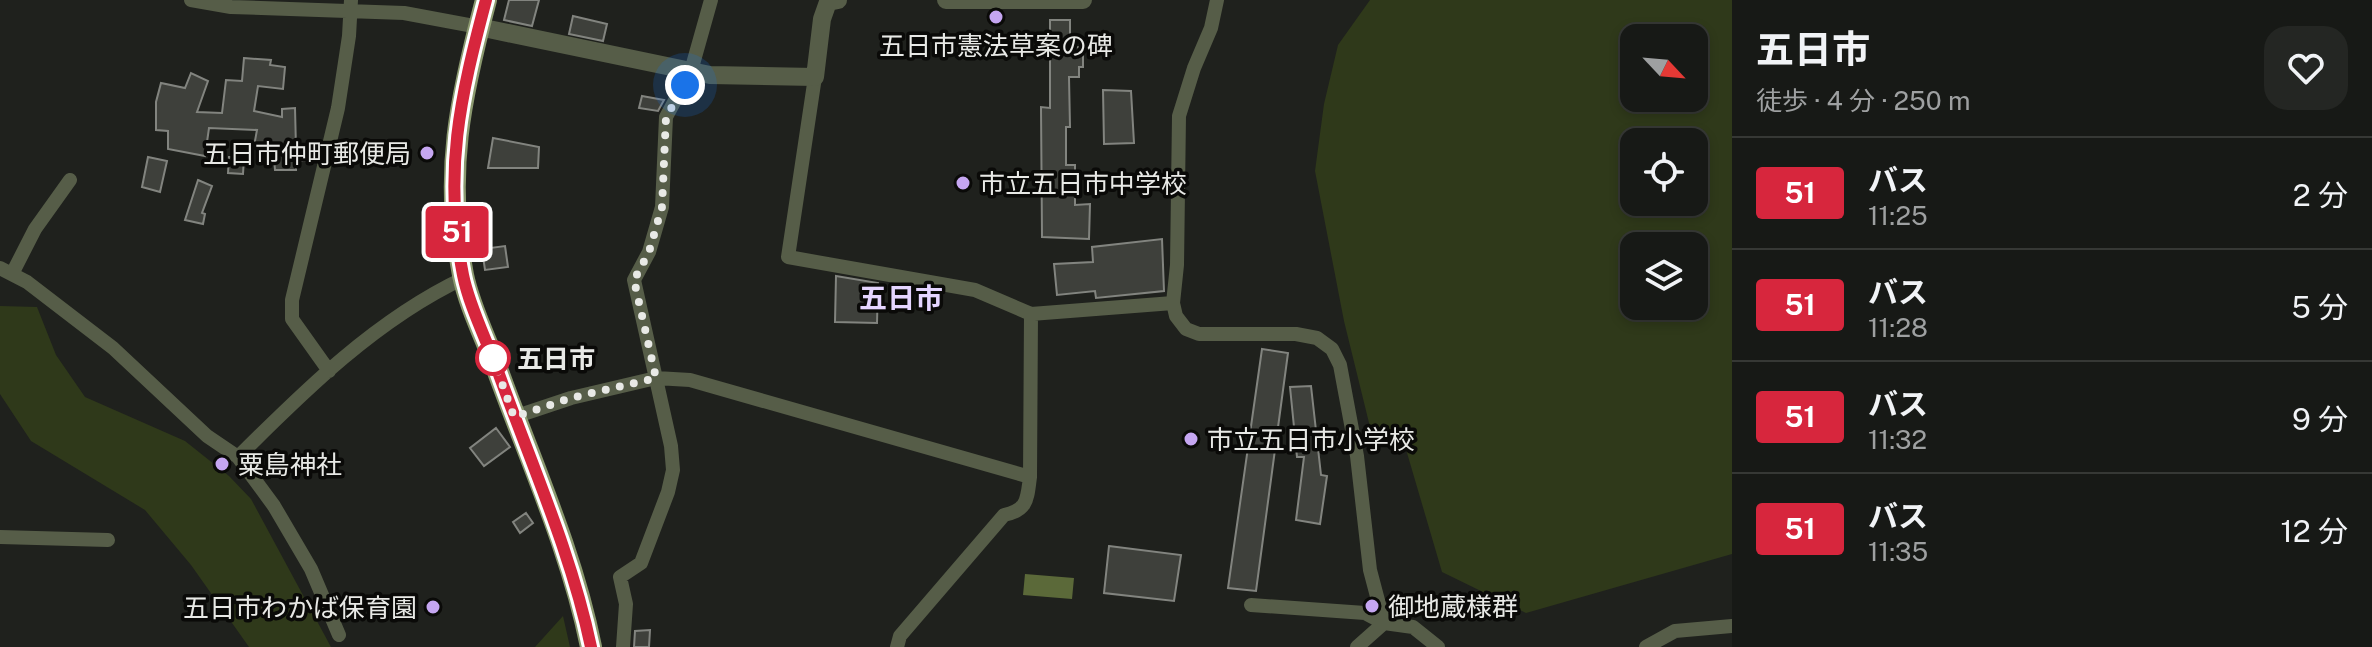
<!DOCTYPE html>
<html lang="ja">
<meta charset="utf-8">
<style>
:root{--surface:#171916;--page:#242623;--text:#f1f3f6;--muted:#9ea0a1;--line:#363835}
body{margin:0;font-family:"Public Sans","Noto Sans JP",sans-serif;background:var(--page);color:var(--text);height:100vh;display:flex;flex-direction:column;font-size:30px;white-space:nowrap}
*{box-sizing:border-box;margin:0}
p{font-size:26px;color:var(--muted)}
.icon{flex:none;width:44px;height:44px;fill:none;stroke:currentColor;stroke-width:2;stroke-linecap:round;stroke-linejoin:round}
.map{position:relative;flex:1;overflow:hidden}
.drawer{display:flex;flex-direction:column;background:var(--surface);width:640px}
.drawer>*{flex:none}
.badge{padding:0 16px;border-radius:6px;font-size:28px;line-height:52px}
.needle{width:52px;rotate:116deg}
.fabs{position:absolute;left:1620px;top:24px;display:grid;gap:16px}
.fabs a{display:grid;place-items:center;width:88px;height:88px;border-radius:16px;background:var(--surface);box-shadow:0 4px 12px #0003,0 0 0 2px var(--line);font-size:40px}
.you{position:absolute;width:40px;height:40px;margin:-20px;border:6px solid #fff;border-radius:50%;background:#1a73e8;box-shadow:0 0 0 12px #1a73e833}
.map>.badge{position:absolute;translate:-50% -50%;box-shadow:0 0 0 4px #fff}
.round{display:grid;place-items:center;flex:none;width:84px;height:84px;border-radius:24px;background:var(--page)}
.head{display:flex;align-items:center;justify-content:space-between;height:136px;padding:0 24px}
h1{font-size:38px;font-weight:700;line-height:60px}
ul{padding:0;list-style:none}
li{display:flex;align-items:center;gap:24px;height:112px;padding:0 24px;border-top:2px solid var(--line)}
li div{flex:1}
li b{display:block;font-size:30px}
li em{font-style:normal}
li .badge{min-width:88px;font-weight:700;text-align:center}
main{display:flex;flex:1;min-height:0}
.map>svg:first-child{display:block}
.green{fill:#2f391a;fill-rule:evenodd}
.water{fill:#5b6939}
.building{fill:#3e403b;stroke:#82847f;stroke-width:2}
.lines{fill:none;stroke-linecap:round;stroke-linejoin:round}
.minor{stroke:#565d48;stroke-width:14}
.tertiary{stroke:#565d48;stroke-width:18}
.primary{stroke:#8b996f;stroke-width:22}
.line-casing{stroke:#fff;stroke-width:18}
.line{stroke:#d7263d;stroke-width:12}
.walk{stroke:#e8e9e6;stroke-width:8;stroke-dasharray:0 14.4}
.poi-dot{fill:#c5a6f1;stroke:#0a0a08;stroke-width:3}
.stop-dot{fill:#fff;stroke:#d7263d;stroke-width:4}
.labels{text-anchor:middle;dominant-baseline:central;stroke-width:7;stroke-linejoin:round;paint-order:stroke}
.poi-label{font-size:26px;fill:#e8e9e6;stroke:#0a0a08;text-anchor:start}
.stop-label{font-size:26px;font-weight:bold;fill:#e8e9e6;stroke:#0a0a08;text-anchor:start}
.neighbourhood-label{font-size:28px;font-weight:bold;fill:#e5d5ff;stroke:#0a0a08}
</style>
<main>
<div class="map">
<svg width="1732" height="647" viewBox="0 0 1732 647">
<rect width="100%" height="100%" fill="#1f211d"/>
<!-- green -->
<path class="green" d="M1370 0H1732V554L1526 613 1442 572 1405 446 1371 431 1344 321 1315 171 1324 104 1338 45ZM1634 38H1694V98H1634ZM1634 142H1694V202H1634ZM1634 246H1694V306H1634Z
M0 306 37 307 56 355 85 397 185 441 229 476 251 499 331 647H249L191 565 145 510 31 441 0 394Z
M563 616 570 647H535Z"/>
<!-- water -->
<path class="water" d="M1025 574 1074 578 1072 599 1023 595Z"/>
<!-- building -->
<path class="building" d="M509 0H539L532 26 504 20Z
M573 16 607 24 603 41 569 34Z
M1050 20H1070V40L1076 39V47H1083V67H1079V77H1069L1070 127H1066V165H1075V205L1090 204 1089 239 1042 237 1041 107 1050 108Z
M244 58 271 60 270 65 285 67 283 89 258 86 254 111 282 117V109L295 108 296 148H317L315 161H296V170H275L273 148 254 146 257 130 209 128 205 156 168 149V131L156 130V102L161 83 185 88 191 73 208 81 197 112 222 113 226 80 242 81Z
M1103 90 1131 91 1134 143 1104 144Z
M642 96 664 100 658 111 639 108Z
M493 138 539 147 538 168H488Z
M148 157 167 161 160 192 142 187Z
M229 157 244 158 243 174 228 173Z
M198 180 212 186 202 213 205 214 203 224 185 220Z
M1162 239 1164 291 1096 298 1095 291 1057 295 1054 264 1093 262 1092 247Z
M505 246 508 267 485 270 482 249Z
M836 276 878 283 877 323 835 322Z
M1262 349 1288 353 1256 591 1228 588Z
M1311 386 1321 475 1327 476 1320 524 1296 520 1304 457H1297L1290 387Z
M496 428 510 447 484 466 470 448Z
M526 513 533 523 520 533 513 522Z
M1109 546 1181 555 1174 601 1104 593Z
M650 630 649 647H634L635 631Z"/>
<g class="lines">
<!-- minor -->
<path class="minor" d="M191 0 231 7 404 13 479 27
M1217 0 1211 28 1194 68 1179 116 1177 265 1173 303 1176 316 1186 329 1199 334H1296L1317 338 1332 349 1340 365 1357 456 1370 570 1384 623
M815 77 788 257 975 290 1031 314 1173 303
M0 268 27 282 113 348 207 436 238 457 274 506 311 569 339 635
M12 274 35 229 70 180
M329 371 292 319V300L338 108 349 36 351 0
M514 417 571 398 656 378 690 380 1030 477
M238 457C305 390 377 319 464 278
M0 537 108 540
M1251 605 1365 613 1384 623
M623 647 626 604 620 577 641 563 668 492 673 470 671 446 634 280 649 252 662 207 666 117 691 71 711 0
M897 647 900 636 1004 515C1028 510 1027 499 1030 477L1031 314
M1357 647 1384 623 1413 627 1438 647
M1646 647 1675 631 1732 626"/>
<!-- tertiary -->
<path class="tertiary" d="M946 0H1083
M479 27 710 75 815 77 822 19 828 2 838 0"/>
<!-- primary -->
<path class="primary" d="M486 0C460 98 444 173 463 275 469 305 485 337 496 366 529 458 572 551 591 647"/>
</g>
<g class="lines">
<!-- line casing -->
<g class="line-casing">
<path id="line" d="M486 0C460 98 443 172 463 275 469 305 485 337 496 366 529 459 571 551 591 647"/>
</g>
<!-- line -->
<use href="#line" class="line"/>
<!-- walk -->
<path class="walk" d="M493 358 514 417 571 398 656 378 634 280 649 252 662 207 666 117 685 85"/>
</g>
<!-- markers -->
<g class="poi-dot">
<circle cx="996" cy="17" r="8"/>
<circle cx="427" cy="153" r="8"/>
<circle cx="963" cy="183" r="8"/>
<circle cx="1191" cy="439" r="8"/>
<circle cx="222" cy="464" r="8"/>
<circle cx="1372" cy="606" r="8"/>
<circle cx="433" cy="607" r="8"/>
</g>
<circle class="stop-dot" cx="493" cy="358" r="16"/>
<g class="labels">
<!-- poi labels -->
<g class="poi-label">
<text x="996" y="45" text-anchor="middle">五日市憲法草案の碑</text>
<text x="411" y="153" text-anchor="end">五日市仲町郵便局</text>
<text x="979" y="183">市立五日市中学校</text>
<text x="1207" y="439">市立五日市小学校</text>
<text x="238" y="464">粟島神社</text>
<text x="1388" y="606">御地蔵様群</text>
<text x="417" y="607" text-anchor="end">五日市わかば保育園</text>
</g>
<!-- stop labels -->
<g class="stop-label">
<text x="517" y="358">五日市</text>
</g>
<!-- neighbourhood labels -->
<g class="neighbourhood-label">
<text x="901" y="297">五日市</text>
</g>
</g>
</svg>
<div class="fabs">
<a><svg class="needle" viewBox="-14 -14 28 28"><path d="M0-13l5 13h-10z" fill="#e53935"/><path d="M0 13l5-13h-10z" fill="#9ea0a1"/></svg></a>
<a><svg class="icon" aria-label="locate" viewBox="0 0 24 24"><circle cx="12" cy="12" r="6"/><path d="M12 2v4M12 18v4M2 12h4M18 12h4"/></svg></a>
<a><svg class="icon" aria-label="layers" viewBox="0 0 24 24"><path d="M12 4l9 5-9 5-9-5zM3 14l9 5 9-5"/></svg></a>
</div>
<div class="you" style="left:685px;top:85px"></div>
<b class="badge" style="left:457px;top:232px;background:#d7263d;color:#fff">51</b>
</div>
<section class="drawer">
<div class="head"><div><h1>五日市</h1><p>徒歩 · 4 分 · 250 m</p></div><a class="round"><svg class="icon" aria-label="heart" viewBox="0 0 24 24"><path d="M12 20l-8-8c-3-5 5-10 8-4 3-6 11-1 8 4z"/></svg></a></div>
<ul>
<li><span class="badge" style="background:#d7263d;color:#fff">51</span><div><b>バス</b><p>11:25</p></div><em>2 分</em></li>
<li><span class="badge" style="background:#d7263d;color:#fff">51</span><div><b>バス</b><p>11:28</p></div><em>5 分</em></li>
<li><span class="badge" style="background:#d7263d;color:#fff">51</span><div><b>バス</b><p>11:32</p></div><em>9 分</em></li>
<li><span class="badge" style="background:#d7263d;color:#fff">51</span><div><b>バス</b><p>11:35</p></div><em>12 分</em></li>
</ul>
</section>
</main>
